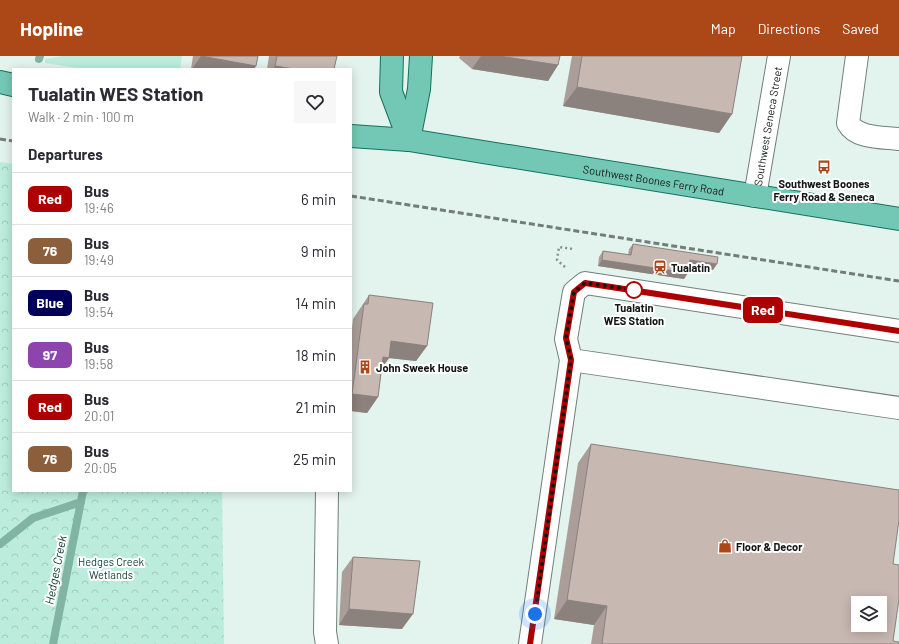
<!DOCTYPE html>
<meta charset="utf-8">
<style>
:root{--surface:#fff;--page:#f7f7f7;--text:#2b2b33;--muted:#7c7c81;--line:#e1e1e2;--accent:#ac4717}
body{margin:0;font-family:Barlow,sans-serif;background:var(--page);color:var(--text);height:100vh;display:flex;flex-direction:column;font-size:15px;white-space:nowrap}
*{box-sizing:border-box;margin:0}
p{font-size:13px;color:var(--muted)}
.icon{flex:none;width:22px;height:22px;fill:none;stroke:currentColor;stroke-width:2;stroke-linecap:round;stroke-linejoin:round}
.map{position:relative;flex:1;overflow:hidden}
.details{position:absolute;left:12px;top:12px;width:340px;height:424px;display:flex;flex-direction:column;background:var(--surface);border-radius:0px;box-shadow:0 2px 10px #0003}
.details>*{flex:none}
.badge{padding:0 8px;border-radius:6px;font-size:14px;line-height:26px}
.fabs{position:absolute;left:851px;top:540px;display:grid;gap:8px}
.fabs a{display:grid;place-items:center;width:36px;height:36px;border-radius:0px;background:var(--surface);box-shadow:0 2px 10px #0003;font-size:20px}
.you{position:absolute;width:20px;height:20px;margin:-10px;border:3px solid #fff;border-radius:50%;background:#1a73e8;box-shadow:0 0 0 6px #1a73e833}
.map>.badge{position:absolute;translate:-50% -50%;box-shadow:0 0 0 2px #fff}
h2{padding:0 16px;font-size:15px;line-height:36px}
.round{display:grid;place-items:center;flex:none;width:42px;height:42px;border-radius:0px;background:var(--page)}
.head{display:flex;align-items:center;justify-content:space-between;height:68px;padding:0 16px}
h1{font-size:19px;font-weight:700;line-height:30px}
ul{padding:0;list-style:none}
li{display:flex;align-items:center;gap:12px;height:52px;padding:0 16px;border-top:1px solid var(--line)}
li div{flex:1}
li b{display:block;font-size:15px}
li em{font-style:normal}
li .badge{min-width:44px;font-weight:700;text-align:center}
header{display:flex;align-items:center;gap:24px;box-sizing:border-box;height:56px;padding:0 20px;background:var(--accent);color:#fff}
header strong{font-size:19px}
nav{display:flex;gap:22px;margin-inline-start:auto;font-size:14px}
.map>svg:first-child{display:block}
.grass{fill:#bceddc}
.park{fill:url(#park-crowns)}
.lines{fill:none;stroke-linecap:round;stroke-linejoin:round}
.stream{stroke:#82b4a3;stroke-width:8}
.minor-casing{stroke:#71807a;stroke-width:24}
.major-casing{stroke:#15725c;stroke-width:24}
.path{stroke:#85908b;stroke-width:2.5;stroke-dasharray:2 3;stroke-linecap:butt}
.minor{stroke:#fff;stroke-width:22}
.major{stroke:#73c8b5;stroke-width:22}
.rail{stroke:#727c78;stroke-width:3;stroke-dasharray:6 3;stroke-linecap:butt}
.wall{fill:#ab9e99}
.shaded-wall{fill:#8b817d}
.building{fill:#c7b8b2;stroke:#8b817d;fill-rule:evenodd}
.line-casing{stroke:#fff;stroke-width:9}
.line{stroke:#af0000;stroke-width:6}
.walk{stroke:#121715;stroke-width:4;stroke-dasharray:0 7.2}
.stop-dot{fill:#fff;stroke:#af0000;stroke-width:2}
.labels{text-anchor:middle;dominant-baseline:central;stroke-width:4;stroke-linejoin:round;paint-order:stroke}
.street-label{font-size:11px;fill:#121715;stroke:#fff}
.poi-label{font-size:11px;font-weight:bold;fill:#121715;stroke:#fff;text-anchor:start}
.stop-label{font-size:11px;font-weight:bold;fill:#121715;stroke:#fff}
.park-label{font-size:11px;fill:#0c3a2e;stroke:#fff}
.water-label{font-size:12px;font-style:italic;fill:#06362a;stroke:#fff}
</style>
<header>
<strong>Hopline</strong>
<nav><a>Map</a><a>Directions</a><a>Saved</a></nav>
</header>
<div class="map">
<svg width="899" height="588" viewBox="0 0 899 588">
<defs>
<pattern id="park-crowns" width="20" height="18" patternUnits="userSpaceOnUse"><rect width="20" height="18" fill="#bceddc"/><path d="M2 6a3 3 0 1 1 6 0M12 15a3 3 0 1 1 6 0" fill="none" stroke="#a1cabc"/></pattern>
</defs>
<rect width="100%" height="100%" fill="#e3f3ed"/>
<!-- grass -->
<path class="grass" d="M63 0H182L180 13H83L45 7V3Z"/>
<!-- park -->
<path class="park" d="M0 106 13 108V435H222L224 588H0Z"/>
<g class="lines">
<!-- stream -->
<path class="stream" d="M39 3 40 0
M0 488 33 462 81 446
M53 588 83 435"/>
<!-- minor casing -->
<g class="minor-casing">
<g id="minor">
<path d="M857 0 848 67C857 83 883 81 899 83"/>
<path id="s1" d="M755 140 779 0"/>
<path d="M571 304 899 352"/>
<path d="M327 588 325 576 327 435"/>
<path d="M530 588 571 304 566 283 574 236 585 227 899 275"/>
</g>
</g>
<!-- major casing -->
<g class="major-casing">
<g id="major">
<path d="M392 0 391 36 409 84"/>
<path d="M0 26 13 29"/>
<path id="s2" d="M351 80 409 84 899 163"/>
<path d="M409 84 419 33 421 0"/>
</g>
</g>
<!-- path -->
<path class="path" d="M565 211 557 204 559 191 573 193"/>
<!-- minor -->
<use href="#minor" class="minor"/>
<!-- major -->
<use href="#major" class="major"/>
<!-- rail -->
<path class="rail" d="M0 83 13 85
M351 140 899 225"/>
</g>
<!-- wall -->
<path class="wall" d="M193 0H258L256 10 254 13H191Z
M269 0H337L334 13H267Z
M460 0H560L558 9 548 25 472 13 459 2Z
M572 0H742L732 58 719 77 563 50Z
M633 188 713 214 689 210 684 223 598 210 599 201 603 195 628 199 629 193Z
M369 239 427 290 416 305 389 302 382 312 378 341 367 357 351 355V280L353 263Z
M591 388 893 508V585L899 588H591L594 569 554 563 578 407Z
M353 501 402 573 339 569 342 516Z"/>
<!-- shaded-wall -->
<path class="shaded-wall" d="M201 0 256 10 254 13H192Z
M481 0H499L558 9 548 25 472 13Z
M275 10 294 13H273Z
M577 31 732 58 719 77 563 50Z
M602 204 688 217 684 223 598 210Z
M690 204 717 208 713 214 686 210Z
M391 285 427 290 416 305 380 301Z
M383 301 389 302 378 317Z
M352 338 378 341 367 357 351 355V340Z
M567 544 607 550 594 569 554 563Z
M349 553 413 558 402 573 339 569Z"/>
<!-- building -->
<path class="building" d="M201 0H258L256 10Z
M277 0H337L334 13H294L275 10Z
M499 0H560L558 9Z
M582 0H742L732 58 577 31Z
M633 188 718 201 717 208 690 204 688 217 602 204 603 195 631 199Z
M369 239 433 247 427 290 391 285 389 302 383 301 378 341 352 338 364 248H368Z
M591 388 899 434V464L893 508 899 509V543L893 585 899 586V588H602L607 550 567 544ZM858 547H880V569H858Z
M353 501 420 505 413 558 349 553Z"/>
<g class="lines">
<!-- line casing -->
<g class="line-casing">
<path id="line" d="M530 588 571 304 566 282 574 236 585 227 899 275"/>
</g>
<!-- line -->
<use href="#line" class="line"/>
<!-- walk -->
<path class="walk" d="M535 558 571 304 566 282 574 236 585 227 634 234"/>
</g>
<!-- icons -->
<defs>
<g id="bus-bare" transform="scale(1.08)"><path d="M-5-6H5V4H4V6H2V4H-2V6H-4V4H-5ZM-3.5-4V0h7V-4ZM-3.5 1.2v1.5H-2V1.2ZM2 1.2v1.5H3.5V1.2Z" fill="#ac4717" stroke="#fff" stroke-width="2.5" paint-order="stroke"/></g>
<g id="station-bare" transform="scale(1.08)"><path d="M-3-6H3Q5-6 5-4V2Q5 4 3 4L4.5 6H3L1.5 4h-3L-3 6H-4.5L-3 4Q-5 4-5 2V-4Q-5-6-3-6ZM-3.5-4v3h7v-3ZM-3.5 1v1.5H-2V1ZM2 1v1.5H3.5V1Z" fill="#ac4717" stroke="#fff" stroke-width="2.5" paint-order="stroke"/></g>
<g id="building-bare" transform="scale(1.08)"><path d="M-4-6H4V6H1V3H-1V6H-4ZM-2.5-4.3h1.7v1.8h-1.7ZM.8-4.3h1.7v1.8H.8ZM-2.5-1h1.7V.8h-1.7ZM.8-1h1.7V.8H.8Z" fill="#ac4717" stroke="#fff" stroke-width="2.5" paint-order="stroke"/></g>
<g id="shop-bare" transform="scale(1.08)"><path d="M-5-2.5h2.3a2.7 3.5 0 0 1 5.4 0H5L5.5 6h-11ZM-1.5-2.5h3a1.5 2.3 0 0 0-3 0Z" fill="#ac4717" stroke="#fff" stroke-width="2.5" paint-order="stroke"/></g>
</defs>
<g fill-rule="evenodd">
<use href="#bus-bare" x="824" y="111"/>
<use href="#station-bare" x="660" y="211"/>
<use href="#building-bare" x="365" y="311"/>
<use href="#shop-bare" x="725" y="490"/>
</g>
<!-- markers -->
<circle class="stop-dot" cx="634" cy="234" r="8"/>
<g class="labels">
<!-- street labels -->
<g class="street-label">
<text stroke="none"><textPath href="#s1" startOffset="71">Southwest Seneca Street</textPath></text>
<text stroke="none"><textPath href="#s2" startOffset="306">Southwest Boones Ferry Road</textPath></text>
</g>
<!-- poi labels -->
<g class="poi-label">
<text x="824" y="127" text-anchor="middle">Southwest Boones<tspan x="824" dy="13">Ferry Road &amp; Seneca</tspan></text>
<text x="671" y="211">Tualatin</text>
<text x="376" y="311">John Sweek House</text>
<text x="736" y="490">Floor &amp; Decor</text>
</g>
<!-- stop labels -->
<g class="stop-label">
<text x="634" y="251">Tualatin<tspan x="634" dy="13">WES Station</tspan></text>
</g>
<!-- park labels -->
<g class="park-label">
<text x="111" y="505">Hedges Creek<tspan x="111" dy="13">Wetlands</tspan></text>
</g>
<!-- water labels -->
<g class="water-label">
<text transform="translate(55 514) rotate(-79)">Hedges Creek</text>
</g>
</g>
</svg>
<div class="fabs">
<a><svg class="icon" aria-label="layers" viewBox="0 0 24 24"><path d="M12 4l9 5-9 5-9-5zM3 14l9 5 9-5"/></svg></a>
</div>
<div class="you" style="left:535px;top:558px"></div>
<b class="badge" style="left:763px;top:254px;background:#af0000;color:#fff">Red</b>
<section class="details">
<div class="head"><div><h1>Tualatin WES Station</h1><p>Walk · 2 min · 100 m</p></div><a class="round"><svg class="icon" aria-label="heart" viewBox="0 0 24 24"><path d="M12 20l-8-8c-3-5 5-10 8-4 3-6 11-1 8 4z"/></svg></a></div>
<h2>Departures</h2>
<ul>
<li><span class="badge" style="background:#af0000;color:#fff">Red</span><div><b>Bus</b><p>19:46</p></div><em>6 min</em></li>
<li><span class="badge" style="background:#8b5e3c;color:#fff">76</span><div><b>Bus</b><p>19:49</p></div><em>9 min</em></li>
<li><span class="badge" style="background:#00005a;color:#fff">Blue</span><div><b>Bus</b><p>19:54</p></div><em>14 min</em></li>
<li><span class="badge" style="background:#8e44ad;color:#fff">97</span><div><b>Bus</b><p>19:58</p></div><em>18 min</em></li>
<li><span class="badge" style="background:#af0000;color:#fff">Red</span><div><b>Bus</b><p>20:01</p></div><em>21 min</em></li>
<li><span class="badge" style="background:#8b5e3c;color:#fff">76</span><div><b>Bus</b><p>20:05</p></div><em>25 min</em></li>
</ul>
</section>
</div>
